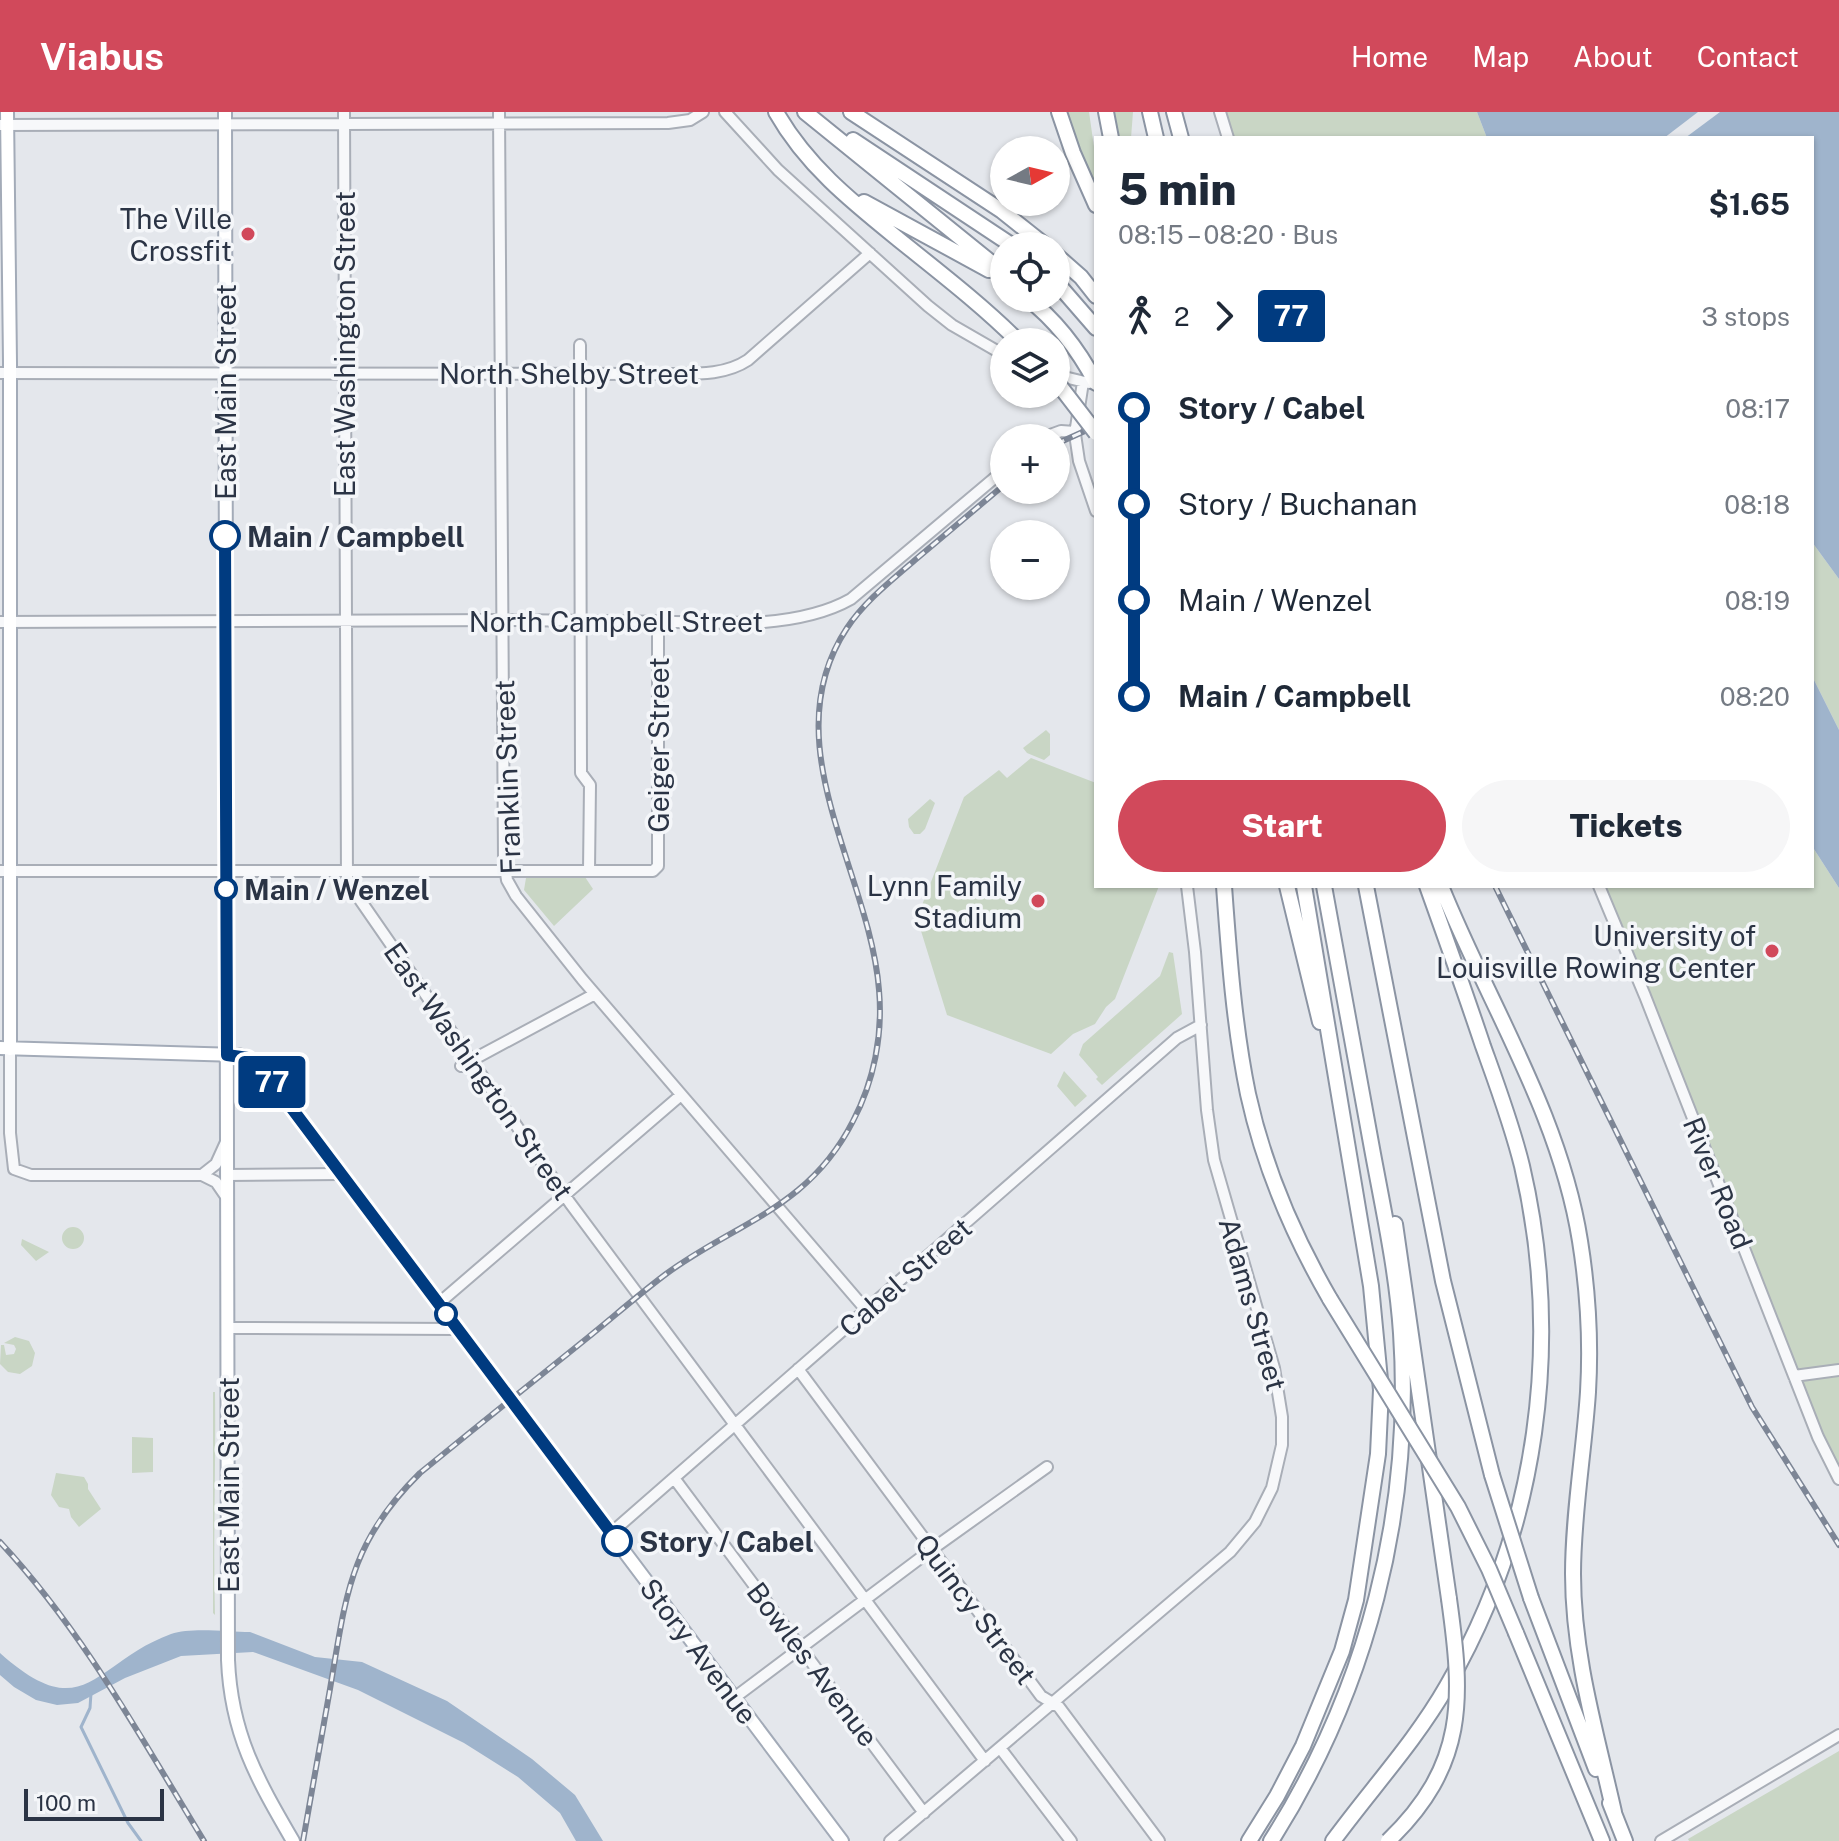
<!DOCTYPE html>
<meta charset="utf-8">
<style>
:root{--surface:#fff;--page:#f6f6f7;--text:#1f2937;--muted:#747a83;--accent:#d1495b}
body{margin:0;font-family:"Public Sans",sans-serif;background:var(--page);color:var(--text);height:100vh;display:flex;flex-direction:column;font-size:30px;white-space:nowrap}
*{box-sizing:border-box;margin:0}
p{font-size:26px;color:var(--muted)}
.icon{flex:none;width:44px;height:44px;fill:none;stroke:currentColor;stroke-width:2;stroke-linecap:round;stroke-linejoin:round}
.map{position:relative;flex:1;overflow:hidden}
.details{position:absolute;left:1094px;top:24px;width:720px;height:752px;display:flex;flex-direction:column;background:var(--surface);border-radius:0px;box-shadow:0 2px 6px #0004}
.details>*{flex:none}
.badge{padding:0 16px;border-radius:6px;font-size:28px;line-height:52px}
.needle{width:52px;rotate:82deg}
.buttons{position:absolute;left:990px;top:24px;display:grid;gap:16px}
.buttons a{display:grid;place-items:center;width:80px;height:80px;border-radius:50%;background:var(--surface);box-shadow:0 2px 6px #0004;font-size:40px}
.scale{position:absolute;left:24px;bottom:20px;width:140px;box-sizing:border-box;padding-left:8px;border:4px solid #2b3445;border-top:0;font-size:22px;line-height:28px;white-space:nowrap;color:#2b3445;-webkit-text-stroke:6px #f4f6f9;paint-order:stroke}
.map>.badge{position:absolute;translate:-50% -50%;box-shadow:0 0 0 4px #fff}
.legs{display:flex;align-items:center;gap:12px;height:88px;padding:0 24px;font-size:26px}
.legs p{margin-inline-start:auto}
.overview{display:flex;align-items:center;justify-content:space-between;height:136px;padding:0 24px}
h1{font-size:44px;font-weight:800;line-height:60px}
.button{display:flex;gap:16px;margin-top:auto;padding:16px 24px}
.button a{flex:1;height:92px;border-radius:48px;background:var(--accent);color:#fff;font-size:32px;font-weight:800;line-height:92px;text-align:center}
.button a+a{background:var(--page);color:var(--text)}
ul{padding:0 24px;list-style:none}
li{display:flex;align-items:center;gap:28px;height:96px;font-size:30px}
li i{display:grid;place-items:center;width:12px;height:100%;margin:0 10px;background:currentColor}
li i::after{content:'';width:20px;height:20px;margin:-10px;border:6px solid;border-radius:50%;background:var(--surface)}
li p{margin-inline-start:auto}
li:first-child i{background:linear-gradient(#0000 50%,currentColor 0)}
li:last-child i{background:linear-gradient(currentColor 50%,#0000 0)}
header{display:flex;align-items:center;gap:48px;box-sizing:border-box;height:112px;padding:0 40px;background:var(--accent);color:#fff}
header strong{font-size:38px}
nav{display:flex;gap:44px;margin-inline-start:auto;font-size:28px}
.map>svg:first-child{display:block}
.green{fill:#c9d6c5}
.water{fill:#9fb4cc}
.pier{fill:#e4e7ec}
.lines{fill:none;stroke-linecap:round;stroke-linejoin:round}
.stream{stroke:#9fb4cc;stroke-width:3}
.minor-casing{stroke:#a9aeb7;stroke-width:14}
.major-casing{stroke:#a3abb8;stroke-width:16}
.highway-casing{stroke:#8b94a3;stroke-width:18}
.minor{stroke:#f7f8fa;stroke-width:10}
.major{stroke:#fff;stroke-width:12}
.highway{stroke:#fff;stroke-width:14}
.rail-casing{stroke:#7d8696;stroke-width:6}
.rail{stroke:#f4f6f9;stroke-width:3;stroke-dasharray:9;stroke-linecap:butt}
.highway-bridge-casing{stroke:#8b94a3;stroke-width:18;stroke-linecap:butt}
.highway-bridge{stroke:#fff;stroke-width:14}
.line-1-casing{stroke:#fff;stroke-width:18}
.line-1{stroke:#003b80;stroke-width:12}
.poi-dot{fill:#d1495b;stroke:#f4f6f9;stroke-width:3}
.stop-1-dot{fill:#fff;stroke:#003b80;stroke-width:4}
.labels{text-anchor:middle;dominant-baseline:central;stroke-width:7;stroke-linejoin:round;paint-order:stroke}
.poi-label{font-size:28px;fill:#2b3445;stroke:#f4f6f9;text-anchor:end}
.street-label{font-size:28px;fill:#2b3445;stroke:#f4f6f9}
.stop-label{font-size:28px;font-weight:bold;fill:#2b3445;stroke:#f4f6f9;text-anchor:start}
</style>
<header>
<strong>Viabus</strong>
<nav><a>Home</a><a>Map</a><a>About</a><a>Contact</a></nav>
</header>
<div class="map">
<svg width="1839" height="1729" viewBox="0 0 1839 1729">
<rect width="100%" height="100%" fill="#e4e7ec"/>
<!-- green -->
<path class="green" d="M1067 0H1089L1096 49V76L1076 30Z
M1112 0H1133L1131 26H1115Z
M1221 0H1477L1487 26H1229Z
M1812 430 1839 467V618L1812 564Z
M1046 618 1050 622V643L1044 648 1027 641 1023 636Z
M1031 646 1096 671V774H1159L1115 887 1106 895 1095 912 1073 922 1051 942 947 903 917 806 964 685 999 658 1007 666Z
M930 687 935 691 925 717 920 722H914L909 715 908 707Z
M1812 734 1839 776V1365L1598 774H1812Z
M585 765 593 777 554 814 524 778 526 766Z
M1169 840 1173 841 1182 902 1102 973 1096 967 1098 965 1079 943 1083 932 1160 864Z
M1064 959 1087 984 1075 995 1057 974Z
M62 1126a11 11 0 1 1 22 0a11 11 0 1 1-22 0Z
M22 1127 49 1140 36 1149 21 1133Z
M15 1225 29 1229 35 1241 32 1254 20 1262 8 1260 0 1252 1 1233H4L6 1243 14 1242 16 1237 14 1233 4 1231Z
M213 1280H215C216 1353 213 1429 215 1503L213 1501Z
M132 1325 153 1326V1360L132 1361Z
M56 1361 84 1365 88 1372V1377L101 1397 79 1415 71 1405 69 1397 59 1395 51 1383Z
M1839 1639V1729H1689L1688 1727Z"/>
<!-- water -->
<path class="water" d="M1477 0H1839V467L1812 430V26H1487Z
M1812 564 1839 618V776L1812 734Z
M250 1520 315 1545 362 1550 447 1589 532 1647 575 1683 603 1729H576L560 1701 518 1665 464 1631 358 1578 253 1540 181 1544 125 1566 78 1591 57 1593 36 1588 14 1575 0 1563V1541C85 1617 94 1550 171 1522 191 1515 229 1520 250 1520Z"/>
<!-- pier -->
<path class="pier" d="M1698 0H1720L1685 26H1664Z"/>
<g class="lines">
<!-- stream -->
<path class="stream" d="M91 1581 90 1596 81 1615 128 1711 141 1729"/>
<!-- minor casing -->
<g class="minor-casing">
<path id="minor" d="M344 0 347 769 570 1091 985 1649
M499 0 504 748 507 768 516 784 582 867 867 1199
M725 0 778 58 928 194 952 213 1004 243
M1220 0 1228 26
M0 13 668 11 690 8 703 0
M580 233 581 661 590 673 589 758
M0 261 677 262C701 262 727 262 748 248L870 141
M1056 263 1089 271
M1083 270 1075 322 1079 349 1096 399
M1042 326 1061 319 1075 320
M0 510 512 508 753 511C785 509 823 503 851 487L1004 358
M0 759H653L658 754V509
M1599 774 1645 884 1818 1325 1839 1367
M10 937V1021L14 1057 31 1063H202L216 1070 227 1086
M461 954 595 882
M202 1063 216 1052 226 1030
M227 1063 341 1062
M438 1192 681 983
M228 1216 458 1217
M798 1257 1041 1584 1059 1595 1159 1729
M1794 1264 1839 1258
M674 1366 924 1701
M611 1421 1177 926 1201 913
M734 1586 931 1438 1047 1355
M1000 1636 1071 1729
M890 1729 1230 1440 1255 1410 1272 1376 1282 1333V1305L1274 1256 1214 1048 1207 998 1195 840 1187 774
M1661 1729 1839 1623"/>
</g>
<!-- major casing -->
<g class="major-casing">
<path id="major" d="M7 0 10 250V937
M225 0 228 1548C231 1622 257 1667 293 1729
M0 936 238 943 248 946 259 954 842 1729"/>
</g>
<!-- highway casing -->
<g class="highway-casing">
<path id="highway" d="M776 0C806 53 851 89 898 127 939 160 982 193 1019 230
M805 0 1004 161
M851 0 1002 99 1046 134
M1059 0 1073 41 1096 93
M1106 0 1111 26
M1150 0 1156 26
M1174 0 1181 26
M853 28 1013 134
M864 90 989 158
M1056 143 1081 165 1096 184
M1056 170 1096 216
M1027 186C1057 209 1078 237 1096 271
M1224 774C1229 843 1234 914 1248 982 1264 1055 1293 1123 1330 1187
M1287 774 1320 910
M1366 774 1443 1169 1492 1363
M1441 774C1488 891 1560 1002 1580 1129 1588 1179 1591 1229 1588 1280 1584 1341 1573 1401 1573 1462 1573 1544 1596 1620 1614 1700
M1395 1112 1449 1487
M1531 1486 1596 1657
M1516 1521 1602 1729
M1610 1691 1625 1729
M1249 1729 1277 1684 1303 1634 1342 1539 1356 1488 1378 1342 1381 1278 1371 1174 1304 774
M1271 1729C1367 1578 1413 1400 1401 1221 1397 1161 1384 1101 1373 1042 1357 953 1340 863 1324 774
M1333 1729C1371 1677 1415 1630 1447 1574 1538 1417 1563 1230 1522 1054 1512 1013 1497 973 1483 934 1465 880 1446 827 1427 774"/>
</g>
<!-- minor -->
<use href="#minor" class="minor"/>
<!-- major -->
<use href="#major" class="major"/>
<!-- highway -->
<use href="#highway" class="highway"/>
<!-- rail casing -->
<g class="rail-casing">
<path id="rail" d="M1056 332 1096 314
M1495 774 1752 1295 1839 1433
M0 1430C83 1519 141 1626 204 1729
M303 1729C312 1678 321 1628 330 1577 346 1484 349 1431 420 1361 475 1316 530 1272 586 1227 612 1206 638 1183 666 1162 737 1110 809 1096 853 1009 874 969 883 923 879 878 870 760 771 631 847 516 865 489 891 469 915 448 945 423 974 398 1004 373"/>
</g>
<!-- rail -->
<use href="#rail" class="rail"/>
<!-- highway-bridge casing -->
<g class="highway-bridge-casing">
<path id="highway-bridge" d="M1056 269 1096 321
M1330 1187 1458 1395 1489 1457 1516 1521
M1492 1363 1531 1486
M1388 1729C1467 1653 1463 1587 1449 1487"/>
</g>
<!-- highway-bridge -->
<use href="#highway-bridge" class="highway-bridge"/>
</g>
<g class="lines">
<!-- line-1 casing -->
<g class="line-1-casing">
<path id="line-1" d="M225 424 227 943 248 946 263 958 617 1429"/>
</g>
<!-- line-1 -->
<use href="#line-1" class="line-1"/>
</g>
<!-- markers -->
<g class="poi-dot">
<circle cx="248" cy="122" r="8"/>
<circle cx="1038" cy="789" r="8"/>
<circle cx="1772" cy="839" r="8"/>
</g>
<g class="stop-1-dot">
<circle cx="225" cy="424" r="14"/>
<circle cx="226" cy="777" r="10"/>
<circle cx="446" cy="1202" r="10"/>
<circle cx="617" cy="1429" r="14"/>
</g>
<g class="labels">
<!-- poi labels -->
<g class="poi-label">
<text x="232" y="106">The Ville<tspan x="232" dy="32">Crossfit</tspan></text>
<text x="1022" y="773">Lynn Family<tspan x="1022" dy="32">Stadium</tspan></text>
<text x="1756" y="823">University of<tspan x="1756" dy="32">Louisville Rowing Center</tspan></text>
</g>
<!-- street labels -->
<g class="street-label">
<text transform="translate(344 232) rotate(-90)">East Washington Street</text>
<text x="569" y="261">North Shelby Street</text>
<text transform="translate(225 280) rotate(-90)">East Main Street</text>
<text x="616" y="509">North Campbell Street</text>
<text transform="translate(658 633) rotate(-90)">Geiger Street</text>
<text transform="translate(507 665) rotate(-92)">Franklin Street</text>
<text transform="translate(479 959) rotate(55)">East Washington Street</text>
<text transform="translate(1718 1071) rotate(68)">River Road</text>
<text transform="translate(905 1165) rotate(-41)">Cabel Street</text>
<text transform="translate(1253 1192) rotate(74)">Adams Street</text>
<text transform="translate(228 1373) rotate(-90)">East Main Street</text>
<text transform="translate(976 1497) rotate(53)">Quincy Street</text>
<text transform="translate(699 1539) rotate(53)">Story Avenue</text>
<text transform="translate(813 1552) rotate(53)">Bowles Avenue</text>
</g>
<!-- stop labels -->
<g class="stop-label">
<text x="247" y="424">Main / Campbell</text>
<text x="244" y="777">Main / Wenzel</text>
<text x="639" y="1429">Story / Cabel</text>
</g>
</g>
</svg>
<div class="buttons">
<a><svg class="needle" viewBox="-14 -14 28 28"><path d="M0-13l5 13h-10z" fill="#e53935"/><path d="M0 13l5-13h-10z" fill="#747a83"/></svg></a>
<a><svg class="icon" aria-label="locate" viewBox="0 0 24 24"><circle cx="12" cy="12" r="6"/><path d="M12 2v4M12 18v4M2 12h4M18 12h4"/></svg></a>
<a><svg class="icon" aria-label="layers" viewBox="0 0 24 24"><path d="M12 4l9 5-9 5-9-5zM3 14l9 5 9-5"/></svg></a>
<a>+</a>
<a>−</a>
</div>
<div class="scale">100 m</div>
<b class="badge" style="left:272px;top:970px;background:#003b80;color:#fff">77</b>
<section class="details">
<div class="overview"><div><h1>5 min</h1><p>08:15 – 08:20 · Bus</p></div><b>$1.65</b></div>
<div class="legs"><svg class="icon" aria-label="walk" viewBox="0 0 24 24"><circle cx="13" cy="4" r="2"/><path d="M13 8l-2 6 4 7M11 14l-3 7M7 12l3-4h3l4 4"/></svg>2<svg class="icon" aria-label="forward" viewBox="0 0 24 24"><path d="M9 5l7 7-7 7"/></svg><b class="badge" style="background:#003b80;color:#fff">77</b><p>3 stops</p></div>
<ul>
<li><i style="color:#003b80"></i><b>Story / Cabel</b><p>08:17</p></li>
<li><i style="color:#003b80"></i><span>Story / Buchanan</span><p>08:18</p></li>
<li><i style="color:#003b80"></i><span>Main / Wenzel</span><p>08:19</p></li>
<li><i style="color:#003b80"></i><b>Main / Campbell</b><p>08:20</p></li>
</ul>
<div class="button"><a>Start</a><a>Tickets</a></div>
</section>
</div>
